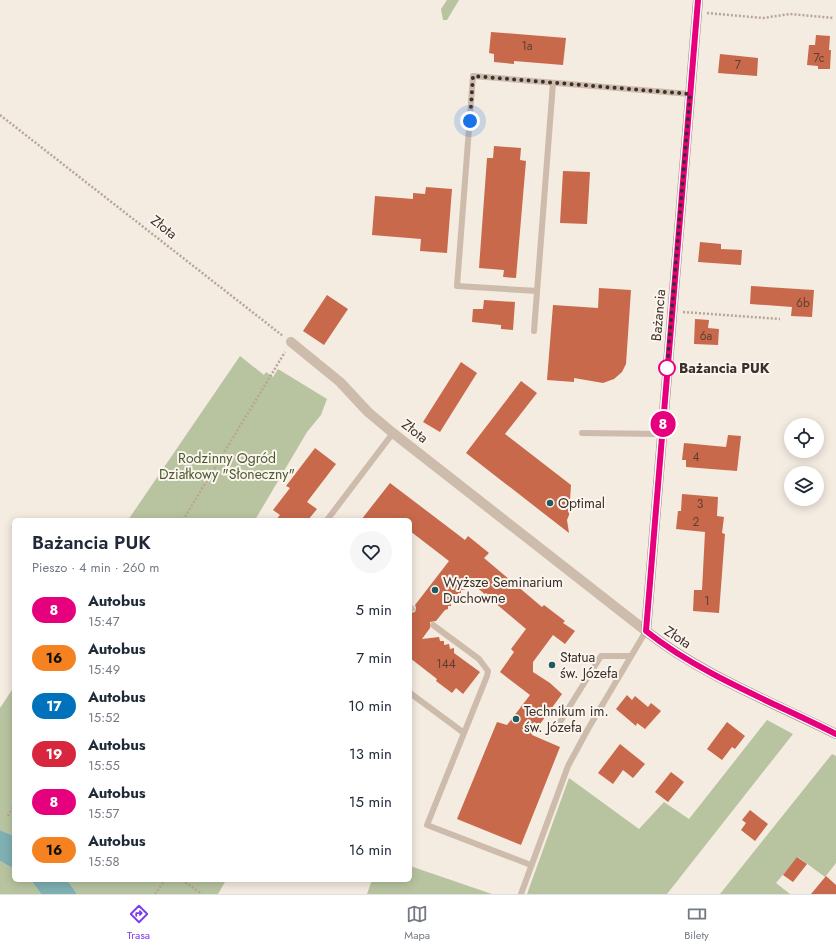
<!DOCTYPE html>
<html lang="pl">
<meta charset="utf-8">
<style>
:root{--surface:#fff;--page:#f6f6f7;--text:#1f2937;--muted:#747a83;--line:#e0e1e3;--accent:#7c3aed}
body{margin:0;font-family:Jost,sans-serif;background:var(--page);color:var(--text);height:100vh;display:flex;flex-direction:column;font-size:15px;white-space:nowrap}
*{box-sizing:border-box;margin:0}
p{font-size:13px;color:var(--muted)}
.icon{flex:none;width:22px;height:22px;fill:none;stroke:currentColor;stroke-width:2;stroke-linecap:round;stroke-linejoin:round}
.map{position:relative;flex:1;overflow:hidden}
.sheet{position:absolute;left:12px;top:518px;width:400px;height:364px;display:flex;flex-direction:column;background:var(--surface);border-radius:6px;box-shadow:0 2px 10px #0003}
.sheet>*{flex:none}
.badge{padding:0 8px;border-radius:13px;font-size:14px;line-height:26px}
.tools{position:absolute;left:784px;top:418px;display:grid;gap:8px}
.tools a{display:grid;place-items:center;width:40px;height:40px;border-radius:50%;background:var(--surface);box-shadow:0 2px 10px #0003;font-size:20px}
.you{position:absolute;width:20px;height:20px;margin:-10px;border:3px solid #fff;border-radius:50%;background:#1a73e8;box-shadow:0 0 0 6px #1a73e833}
.map>.badge{position:absolute;translate:-50% -50%;box-shadow:0 0 0 2px #fff}
.round{display:grid;place-items:center;flex:none;width:42px;height:42px;border-radius:21px;background:var(--page)}
.overview{display:flex;align-items:center;justify-content:space-between;height:68px;padding:0 20px}
h1{font-size:19px;font-weight:600;line-height:30px}
ul{padding:0;list-style:none}
li{display:flex;align-items:center;gap:12px;height:48px;padding:0 20px}
li div{flex:1}
li b{display:block;font-size:15px}
li em{font-style:normal}
li .badge{min-width:44px;font-weight:700;text-align:center}
.menu{display:flex;justify-content:space-around;align-items:center;height:56px;border-top:1px solid var(--line);background:var(--surface);font-size:11px;color:var(--muted)}
.menu a{display:grid;justify-items:center;gap:2px}
.menu .current{color:var(--accent)}
.map>svg:first-child{display:block}
.green{fill:#b8c4a0}
.water{fill:#7fb0b2}
.building{fill:#c8694b}
.lines{fill:none;stroke-linecap:round;stroke-linejoin:round}
.path{stroke:#b9a596;stroke-width:2.5;stroke-dasharray:2 2;stroke-linecap:butt}
.lane{stroke:#cdbbac;stroke-width:6}
.street{stroke:#cdbbac;stroke-width:10}
.secondary{stroke:#a18a7d;stroke-width:10}
.line-casing{stroke:#fff;stroke-width:9}
.line{stroke:#e6007e;stroke-width:6}
.walk{stroke:#3b302b;stroke-width:4;stroke-dasharray:0 7.2}
.stop-dot{fill:#fff;stroke:#e6007e;stroke-width:2}
.poi-dot{fill:#1f5a5e;stroke:#fbf5ee;stroke-width:1.5}
.labels{text-anchor:middle;dominant-baseline:central;stroke-width:4;stroke-linejoin:round;paint-order:stroke}
.number-label{font-size:12px;fill:#5e3e33}
.street-label{font-size:14px;fill:#3b302b;stroke:#fbf5ee}
.stop-label{font-size:14px;font-weight:bold;fill:#3b302b;stroke:#fbf5ee;text-anchor:start}
.park-label{font-size:14px;fill:#4a5a2e;stroke:#fbf5ee}
.poi-label{font-size:14px;fill:#3b302b;stroke:#fbf5ee;text-anchor:start}
</style>
<div class="map">
<svg width="836" height="894" viewBox="0 0 836 894">
<rect width="100%" height="100%" fill="#f4ebe1"/>
<!-- green -->
<path class="green" d="M447 0H459L447 20H443L441 9Z
M240 356 264 375 266 372 273 377 278 369 327 399 321 415 307 432 255 520H128Z
M14 687V836L0 830V708Z
M767 720 793 734 667 894H527L569 778 639 829 664 802 689 819Z
M832 754 836 756V863L825 877 798 857 776 883 790 894H720Z
M0 861 14 869V880H31L41 894H0Z
M410 866 492 894H367L372 880H410Z
M67 880H226L218 894H77Z"/>
<!-- water -->
<path class="water" d="M0 830 14 836V869L0 861Z
M31 880H67L77 894H41Z"/>
<!-- building -->
<path class="building" d="M491 32 566 38 563 65 514 61V64L494 62V54L489 53Z
M816 35 830 36 829 50H831L830 69H818V66L807 65 809 45H815Z
M720 54 758 58 757 76 718 73Z
M494 146 521 148 520 160 526 161 516 278 503 277 504 270 479 268 487 158H493Z
M563 171 590 172 587 224 560 223Z
M426 187 452 189 447 253 420 251 421 239 372 235 375 196 413 199V193L425 194Z
M700 242 721 244V249L742 250 741 265 698 262Z
M751 286 814 290 812 317 791 316 792 307 750 304Z
M599 288 631 290 626 364 622 372 614 379 603 383 574 378V382L547 380 553 305 598 308Z
M327 295 348 309 324 345 303 331Z
M484 300 515 302 513 330 501 329V325L472 322 473 309H483Z
M695 319 709 320 708 328 719 329 718 345 694 344Z
M461 362 477 373 440 432 423 422Z
M521 381 537 393 505 434 571 485 569 515 567 520 569 533 466 453Z
M728 435 741 436 737 471 686 467V460H682L684 443 726 447Z
M315 448 336 464 307 502 317 509 308 520H276L280 515 273 510 290 488 286 486Z
M390 483 465 540 468 536 489 553 484 558 542 607 544 605 565 621 563 623 575 631 565 644 553 635 533 662V672L550 683 562 694 532 735 560 747 521 845 457 819 497 722 507 725 530 695 500 672 514 652 511 649 526 629 474 585 471 588 461 590V593H458V596H456V599L451 603V606H448V609L445 610 436 621 430 622V628L422 639 439 637 440 641H444V645L449 644 450 649 454 648V653L480 672 463 694 456 688 452 693 436 681 437 679 410 658V613L415 612 416 608 415 605 449 561 410 531V520H361Z
M682 494 718 497 717 516 724 517 722 533 725 534 719 613 693 611 694 590H702L705 532 676 529 678 511H681Z
M627 695 632 700 635 696 648 707 651 703 661 711 645 729 637 723 636 726 616 709Z
M727 722 745 736 735 749 732 747 722 760 707 749Z
M620 744 645 764 633 778 623 770 613 784 598 773Z
M671 772 684 782 668 802 655 792Z
M750 810 768 824 755 841 741 830 746 823 742 820Z
M797 857 807 864 793 882 783 875Z
M826 876 836 885V894H811Z"/>
<g class="lines">
<!-- path -->
<path class="path" d="M707 13 763 18 790 14 834 18
M0 115 283 336
M683 312 780 319
M183 520 285 352
M8 816 14 805
M182 880 202 894
M155 894 165 880"/>
<!-- lane -->
<path class="lane" d="M537 291 457 286 473 76 690 94
M534 331 553 83
M582 433 662 434
M327 520 393 433
M410 607 412 609
M433 625 479 659 488 671 487 676 427 825 531 865
M410 693 464 733
M555 730 601 656H630
M521 894 568 766 588 729 646 631"/>
<!-- street -->
<path class="street" d="M291 342 340 382 368 412 393 433 646 631"/>
<!-- secondary -->
<path class="secondary" d="M698 0 646 631C700 674 774 703 836 734"/>
</g>
<g class="lines">
<!-- line casing -->
<g class="line-casing">
<path id="line" d="M698 0 646 631C701 675 773 702 836 734"/>
</g>
<!-- line -->
<use href="#line" class="line"/>
<!-- walk -->
<path class="walk" d="M470 121 473 76 690 94 667 368"/>
</g>
<!-- markers -->
<circle class="stop-dot" cx="667" cy="368" r="8"/>
<g class="poi-dot">
<circle cx="550" cy="503" r="4"/>
<circle cx="435" cy="590" r="4"/>
<circle cx="552" cy="665" r="4"/>
<circle cx="516" cy="719" r="4"/>
</g>
<g class="labels">
<!-- number labels -->
<g class="number-label">
<text x="527" y="46">1a</text>
<text x="819" y="58">7c</text>
<text x="738" y="65">7</text>
<text x="803" y="303">6b</text>
<text x="706" y="336">6a</text>
<text x="696" y="457">4</text>
<text x="700" y="504">3</text>
<text x="696" y="522">2</text>
<text x="707" y="601">1</text>
<text x="446" y="664">144</text>
</g>
<!-- street labels -->
<g class="street-label">
<text transform="translate(164 227) rotate(38)">Złota</text>
<text transform="translate(658 315) rotate(-85)">Bażancia</text>
<text transform="translate(415 431) rotate(38)">Złota</text>
<text transform="translate(678 637) rotate(33)">Złota</text>
</g>
<!-- stop labels -->
<g class="stop-label">
<text x="679" y="368">Bażancia PUK</text>
</g>
<!-- park labels -->
<g class="park-label">
<text x="227" y="458">Rodzinny Ogród<tspan x="227" dy="16">Działkowy "Słoneczny"</tspan></text>
</g>
<!-- poi labels -->
<g class="poi-label">
<text x="558" y="503">Optimal</text>
<text x="443" y="582">Wyższe Seminarium<tspan x="443" dy="16">Duchowne</tspan></text>
<text x="560" y="657">Statua<tspan x="560" dy="16">św. Józefa</tspan></text>
<text x="524" y="711">Technikum im.<tspan x="524" dy="16">św. Józefa</tspan></text>
</g>
</g>
</svg>
<div class="tools">
<a><svg class="icon" aria-label="locate" viewBox="0 0 24 24"><circle cx="12" cy="12" r="6"/><path d="M12 2v4M12 18v4M2 12h4M18 12h4"/></svg></a>
<a><svg class="icon" aria-label="layers" viewBox="0 0 24 24"><path d="M12 4l9 5-9 5-9-5zM3 14l9 5 9-5"/></svg></a>
</div>
<div class="you" style="left:470px;top:121px"></div>
<b class="badge" style="left:663px;top:424px;background:#e6007e;color:#fff">8</b>
<section class="sheet">
<div class="overview"><div><h1>Bażancia PUK</h1><p>Pieszo · 4 min · 260 m</p></div><a class="round"><svg class="icon" aria-label="heart" viewBox="0 0 24 24"><path d="M12 20l-8-8c-3-5 5-10 8-4 3-6 11-1 8 4z"/></svg></a></div>
<ul>
<li><span class="badge" style="background:#e6007e;color:#fff">8</span><div><b>Autobus</b><p>15:47</p></div><em>5 min</em></li>
<li><span class="badge" style="background:#f58220;color:#111">16</span><div><b>Autobus</b><p>15:49</p></div><em>7 min</em></li>
<li><span class="badge" style="background:#0072bc;color:#fff">17</span><div><b>Autobus</b><p>15:52</p></div><em>10 min</em></li>
<li><span class="badge" style="background:#d7263d;color:#fff">19</span><div><b>Autobus</b><p>15:55</p></div><em>13 min</em></li>
<li><span class="badge" style="background:#e6007e;color:#fff">8</span><div><b>Autobus</b><p>15:57</p></div><em>15 min</em></li>
<li><span class="badge" style="background:#f58220;color:#111">16</span><div><b>Autobus</b><p>15:58</p></div><em>16 min</em></li>
</ul>
</section>
</div>
<nav class="menu">
<a class="current"><svg class="icon" aria-label="directions" viewBox="0 0 24 24"><path d="M12 3l9 9-9 9-9-9zM9 14v-3h6M13 9l2 2-2 2"/></svg>Trasa</a>
<a><svg class="icon" aria-label="map" viewBox="0 0 24 24"><path d="M3 6l6-2 6 2 6-2v14l-6 2-6-2-6 2zM9 4v14M15 6v14"/></svg>Mapa</a>
<a><svg class="icon" aria-label="tickets" viewBox="0 0 24 24"><path d="M3 7h18v10H3zM15 7v10"/></svg>Bilety</a>
</nav>
